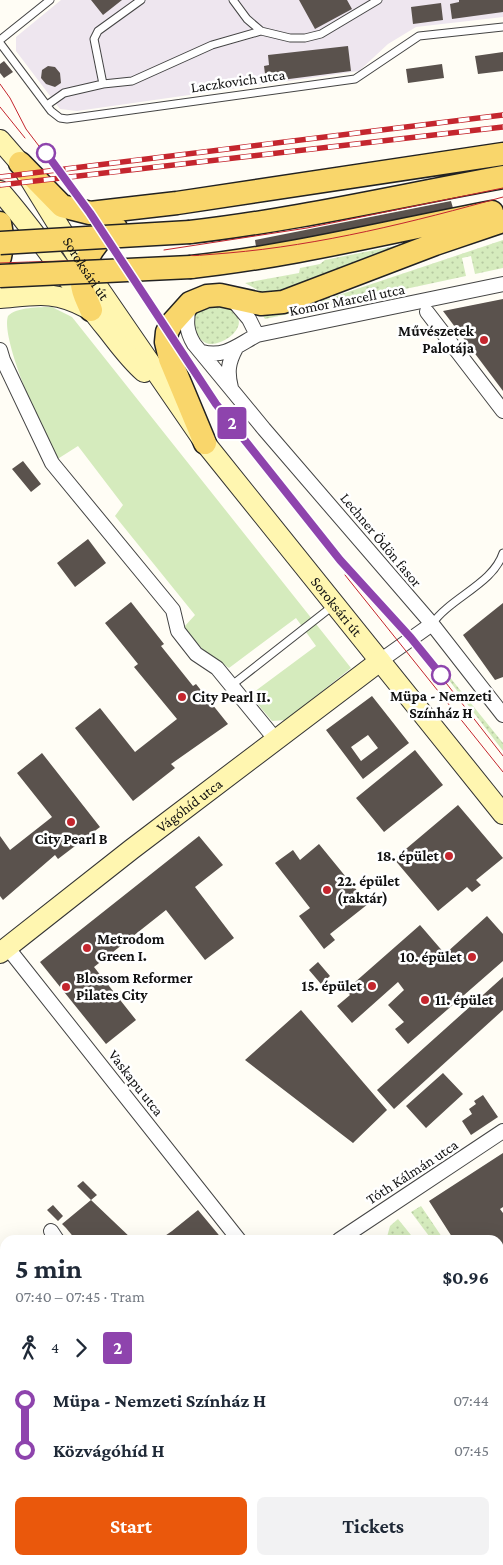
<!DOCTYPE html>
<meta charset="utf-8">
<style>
:root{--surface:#fff;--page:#f2f2f3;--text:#1f2937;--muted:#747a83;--accent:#ea580c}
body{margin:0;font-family:"Crimson Pro",serif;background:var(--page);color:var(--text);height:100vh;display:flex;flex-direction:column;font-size:19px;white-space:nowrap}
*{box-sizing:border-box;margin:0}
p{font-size:16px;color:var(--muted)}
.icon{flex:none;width:28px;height:28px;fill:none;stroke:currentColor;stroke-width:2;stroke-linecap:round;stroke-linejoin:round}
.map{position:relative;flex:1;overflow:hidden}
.sheet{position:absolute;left:0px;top:1235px;width:504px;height:330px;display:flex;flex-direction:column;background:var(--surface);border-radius:15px 15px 0 0;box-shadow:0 5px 20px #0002}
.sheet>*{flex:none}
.badge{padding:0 10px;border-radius:4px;font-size:18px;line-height:32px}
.map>.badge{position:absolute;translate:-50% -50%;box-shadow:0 0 0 2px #fff}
.legs{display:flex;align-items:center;gap:8px;height:55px;padding:0 15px;font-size:16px}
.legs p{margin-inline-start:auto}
.headline{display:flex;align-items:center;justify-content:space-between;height:85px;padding:0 15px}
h1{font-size:28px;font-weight:700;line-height:38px}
.primary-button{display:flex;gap:10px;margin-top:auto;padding:10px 15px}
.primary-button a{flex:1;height:58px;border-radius:8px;background:var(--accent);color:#fff;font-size:20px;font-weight:700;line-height:58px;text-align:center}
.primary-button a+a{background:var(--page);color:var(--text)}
ul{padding:0 15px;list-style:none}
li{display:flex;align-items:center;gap:18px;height:50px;font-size:19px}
li i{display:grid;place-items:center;width:8px;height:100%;margin:0 6px;background:currentColor}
li i::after{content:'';width:12px;height:12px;margin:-6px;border:4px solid;border-radius:50%;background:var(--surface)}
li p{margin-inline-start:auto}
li:first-child i{background:linear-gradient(#0000 50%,currentColor 0)}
li:last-child i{background:linear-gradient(currentColor 50%,#0000 0)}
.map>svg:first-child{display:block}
.industrial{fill:#eee6ef}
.grass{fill:url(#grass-dots)}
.park{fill:#d5ebbd}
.building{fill:#5a524d;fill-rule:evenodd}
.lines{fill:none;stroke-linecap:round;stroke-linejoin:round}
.lane-casing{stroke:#444;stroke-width:9}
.street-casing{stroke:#444;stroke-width:16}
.secondary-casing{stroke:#333;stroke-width:22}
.primary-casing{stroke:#222;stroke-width:25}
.lane{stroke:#fff;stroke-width:7}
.street{stroke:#fff;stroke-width:14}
.secondary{stroke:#fff6b0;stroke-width:20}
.primary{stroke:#f9d66b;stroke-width:22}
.tram{stroke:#c4262e;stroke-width:1}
.rail-casing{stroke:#c4262e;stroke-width:5.5}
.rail{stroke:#fff;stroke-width:4;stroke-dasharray:11;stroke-linecap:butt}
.primary-bridge-casing{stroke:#222;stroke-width:25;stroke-linecap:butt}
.primary-bridge{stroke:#f9d66b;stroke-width:22}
.line-1-casing{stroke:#fff;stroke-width:11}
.line-1{stroke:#8e44ad;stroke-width:8}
.stop-1-dot{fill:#fff;stroke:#8e44ad;stroke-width:2.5}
.poi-dot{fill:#c4262e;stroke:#fff;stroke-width:2}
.labels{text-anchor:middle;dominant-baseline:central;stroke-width:5;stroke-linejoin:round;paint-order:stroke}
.street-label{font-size:15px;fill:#111;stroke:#fff}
.poi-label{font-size:15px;font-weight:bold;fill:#111;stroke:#fff;text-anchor:start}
.stop-label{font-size:15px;font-weight:bold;fill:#111;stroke:#fff}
</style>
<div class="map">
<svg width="503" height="1565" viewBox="0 0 503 1565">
<defs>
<pattern id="grass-dots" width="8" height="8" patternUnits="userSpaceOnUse" patternTransform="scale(1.25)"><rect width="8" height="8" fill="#d5ebbd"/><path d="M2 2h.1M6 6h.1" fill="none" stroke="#b6c8a1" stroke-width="1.8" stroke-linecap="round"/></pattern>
</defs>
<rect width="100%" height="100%" fill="#fffdf5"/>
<!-- industrial -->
<path class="industrial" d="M61 0H503V17L416 27 388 44 359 71 77 111 60 109 16 51V37Z"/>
<!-- grass -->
<path class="grass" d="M445 236 283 290 263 293 245 283 299 273 300 268 320 264 325 260Z
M503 240V268L475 274 471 256 462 258 466 276 265 319 263 316 265 313 286 312 315 303Z
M225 303C229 308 236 312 238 318 244 332 218 348 206 343 201 341 197 335 194 332L193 315 196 310Z
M444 670 503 743V751L442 671Z
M421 1206 444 1240H432L411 1212Z
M398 1219 415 1240H389L387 1237 390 1226Z"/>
<!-- park -->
<path class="park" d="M52 307 72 317 351 668 286 720 272 721 250 695 316 646 296 618 229 668 203 650 184 627 195 615 115 516 123 505 78 446 56 460C44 434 0 340 8 316 16 307 41 307 52 307Z"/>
<!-- building -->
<path class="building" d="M91 0H122L103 15Z
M299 0H347L352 9 315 29Z
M459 0H503V12L452 19 450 4 459 2Z
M441 3 443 20 413 24 411 7Z
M348 46 351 71 266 82 264 66 269 65 268 55Z
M503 52V71L478 74 475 56Z
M4 61 13 72 4 78 0 73V64Z
M442 64 444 78 408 83 406 69Z
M48 66 55 67 60 73 61 83 55 87 46 84 41 78 42 70Z
M451 201 453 208 306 239 256 247 255 240Z
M503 299V391L443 311Z
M23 461 41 484 31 492 12 469Z
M88 539 106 563 75 587 57 563Z
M131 602 164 644 161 646 193 686 196 684 228 724 171 764 175 768 133 801 75 728 100 708 135 752 177 719 134 667 138 664 105 623Z
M503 603V677L495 680 463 635Z
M372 696 409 743 363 779 326 730ZM368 735 378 748 361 761 351 747Z
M415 750 443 785 384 832 356 798Z
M42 753 100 827 58 859 55 855 3 900 0 896V836L10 850 52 817 17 773Z
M458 805 503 858 476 880 481 885 472 892 467 887 438 911 394 859Z
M199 836 223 865 195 887 234 938 205 960 166 910 94 967 136 1020 106 1044 40 962Z
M319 844 368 904 330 934 335 940 324 949 299 916 310 908 275 863 293 850 300 860Z
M487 916 503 934V961L408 1044 395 1029 404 1022 388 1005 404 990 398 982 352 1023 337 1006 350 995 346 990 420 925 445 954Z
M318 962 330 976 321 984 309 970Z
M503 977V1010L394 1109 377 1090Z
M301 1010 387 1110 353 1143 245 1060Z
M443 1073 463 1094 426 1128 406 1106Z
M483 1095 498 1117 471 1135 462 1121 472 1114 469 1109 476 1104 474 1101Z
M503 1153V1207L500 1209 503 1213V1291L499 1294V1240H454L429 1201Z
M83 1181 97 1195 91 1200 133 1240H76L66 1228 62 1224 91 1200 77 1186Z
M53 1205 63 1216 58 1221 47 1210Z
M198 1210 223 1240H159L172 1231Z
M5 1281V1349L0 1343V1285Z
M503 1379V1429L499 1432V1382Z
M0 1410 5 1416V1441L0 1444Z
M503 1482V1523L499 1526V1485Z
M5 1484V1560H140L144 1565H0V1487Z
M175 1560H216L220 1565H179Z
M270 1560H380L374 1565H264Z
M447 1560H485L489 1565H451Z"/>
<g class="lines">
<!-- lane casing -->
<g class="lane-casing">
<path id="lane" d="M233 0 247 19 261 31
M0 40 50 0
M0 43 51 111 60 118 67 119 355 79 419 36 503 27
M103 84 132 81 212 45 261 31 290 38H305L321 34 378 0
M47 105 64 93 103 84 94 39 98 31 141 0
M432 624C451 597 493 584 503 553
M232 685 334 605"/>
</g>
<!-- street casing -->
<g class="street-casing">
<path id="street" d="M232 299 249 319 257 335
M189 306C186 321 186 331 194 344L264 429 432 624 503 715
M427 312 503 411
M0 350 3 360 52 463 173 610 178 631 196 654 217 668 276 740
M202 352C225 358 238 345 257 335L503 284
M231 388C227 372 228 363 236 348
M380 661 432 624
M7 947 239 1240
M51 1231 57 1240
M339 1240 503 1131
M0 1373 5 1379
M499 1461 503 1458
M0 1464 5 1460
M499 1558 503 1564
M153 1560 158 1565"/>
</g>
<!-- secondary casing -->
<g class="secondary-casing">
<g id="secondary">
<path id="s1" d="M0 140 20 163 84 267 205 443 503 814"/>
<path d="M0 191C38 234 69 283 106 328 118 343 129 359 144 372"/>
<path d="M0 298C36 295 54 290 87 308"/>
<path id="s2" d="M0 953 132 849 380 661"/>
</g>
</g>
<!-- primary casing -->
<g class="primary-casing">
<path id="primary" d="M20 163 62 206 90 213 177 203 503 154
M0 223 3 241 0 257
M190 232C295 220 398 196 503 177
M191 267C293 256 392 231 492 212
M91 310C88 302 82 292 82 284 81 263 97 237 116 228
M205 443 170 359 166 342 167 332 172 323 190 303 207 296 220 295 261 304 283 302 435 244 503 221"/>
</g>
<!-- lane -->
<use href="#lane" class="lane"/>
<!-- street -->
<use href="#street" class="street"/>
<!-- secondary -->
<use href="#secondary" class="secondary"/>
<!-- primary -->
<use href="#primary" class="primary"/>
<!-- tram -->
<path class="tram" d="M0 84 10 98 26 129 90 213 216 404 340 560 411 638 503 756
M0 107 25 138
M164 250 307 228 503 188
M0 263C76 260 152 260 228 253 321 245 413 222 503 197
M345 575 503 772"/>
<!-- rail casing -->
<g class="rail-casing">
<path id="rail" d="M0 177 503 115
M0 185 503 127"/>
</g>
<!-- rail -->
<use href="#rail" class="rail"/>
<!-- primary-bridge casing -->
<g class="primary-bridge-casing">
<path id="primary-bridge" d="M0 243 190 232
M0 276 191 267"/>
</g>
<!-- primary-bridge -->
<use href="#primary-bridge" class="primary-bridge"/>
</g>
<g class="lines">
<!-- line-1 casing -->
<g class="line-1-casing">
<path id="line-1" d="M46 153 90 213 216 404 340 560 411 638 441 675"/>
</g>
<!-- line-1 -->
<use href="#line-1" class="line-1"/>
</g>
<!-- markers -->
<g class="stop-1-dot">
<circle cx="46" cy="153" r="9"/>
<circle cx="441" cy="675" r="9"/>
</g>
<g class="poi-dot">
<circle cx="484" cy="340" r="5"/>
<circle cx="182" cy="697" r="5"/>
<circle cx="71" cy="822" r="5"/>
<circle cx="449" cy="856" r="5"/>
<circle cx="327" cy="890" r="5"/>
<circle cx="87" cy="948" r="5"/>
<circle cx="472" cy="957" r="5"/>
<circle cx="372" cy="986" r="5"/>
<circle cx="66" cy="987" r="5"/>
<circle cx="425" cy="1000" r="5"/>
</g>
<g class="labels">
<!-- street labels -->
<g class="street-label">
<text transform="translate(238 81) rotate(-8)">Laczkovich utca</text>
<text stroke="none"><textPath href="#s1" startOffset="155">Soroksári út</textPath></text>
<text transform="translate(347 300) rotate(-11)">Komor Marcell utca</text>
<text transform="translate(381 540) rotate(50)">Lechner Ödön fasor</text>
<text stroke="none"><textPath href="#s1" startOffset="576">Soroksári út</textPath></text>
<text stroke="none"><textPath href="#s2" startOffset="240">Vágóhíd utca</textPath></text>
<text transform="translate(136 1083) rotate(52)">Vaskapu utca</text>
<text transform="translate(412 1172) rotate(-33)">Tóth Kálmán utca</text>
</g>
<!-- poi labels -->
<g class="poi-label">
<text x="474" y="331" text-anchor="end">Művészetek<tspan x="474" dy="17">Palotája</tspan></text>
<text x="192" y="697">City Pearl II.</text>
<text x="71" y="839" text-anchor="middle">City Pearl B</text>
<text x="439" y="856" text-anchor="end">18. épület</text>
<text x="337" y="881">22. épület<tspan x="337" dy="17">(raktár)</tspan></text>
<text x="97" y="939">Metrodom<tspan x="97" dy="17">Green I.</tspan></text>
<text x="462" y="957" text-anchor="end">10. épület</text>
<text x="76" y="978">Blossom Reformer<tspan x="76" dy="17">Pilates City</tspan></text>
<text x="362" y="986" text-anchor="end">15. épület</text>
<text x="435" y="1000">11. épület</text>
</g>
<!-- stop labels -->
<g class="stop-label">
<text x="441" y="696">Müpa - Nemzeti<tspan x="441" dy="17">Színház H</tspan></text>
</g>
</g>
</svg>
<b class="badge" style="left:232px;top:423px;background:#8e44ad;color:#fff">2</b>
<section class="sheet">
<div class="headline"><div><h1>5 min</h1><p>07:40 – 07:45 · Tram</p></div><b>$0.96</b></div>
<div class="legs"><svg class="icon" aria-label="walk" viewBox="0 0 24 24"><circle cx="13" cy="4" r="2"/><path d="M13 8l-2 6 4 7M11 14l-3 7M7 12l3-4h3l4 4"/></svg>4<svg class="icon" aria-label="forward" viewBox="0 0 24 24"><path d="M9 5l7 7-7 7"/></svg><b class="badge" style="background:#8e44ad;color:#fff">2</b></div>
<ul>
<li><i style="color:#8e44ad"></i><b>Müpa - Nemzeti Színház H</b><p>07:44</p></li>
<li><i style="color:#8e44ad"></i><b>Közvágóhíd H</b><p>07:45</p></li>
</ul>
<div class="primary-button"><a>Start</a><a>Tickets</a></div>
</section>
</div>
